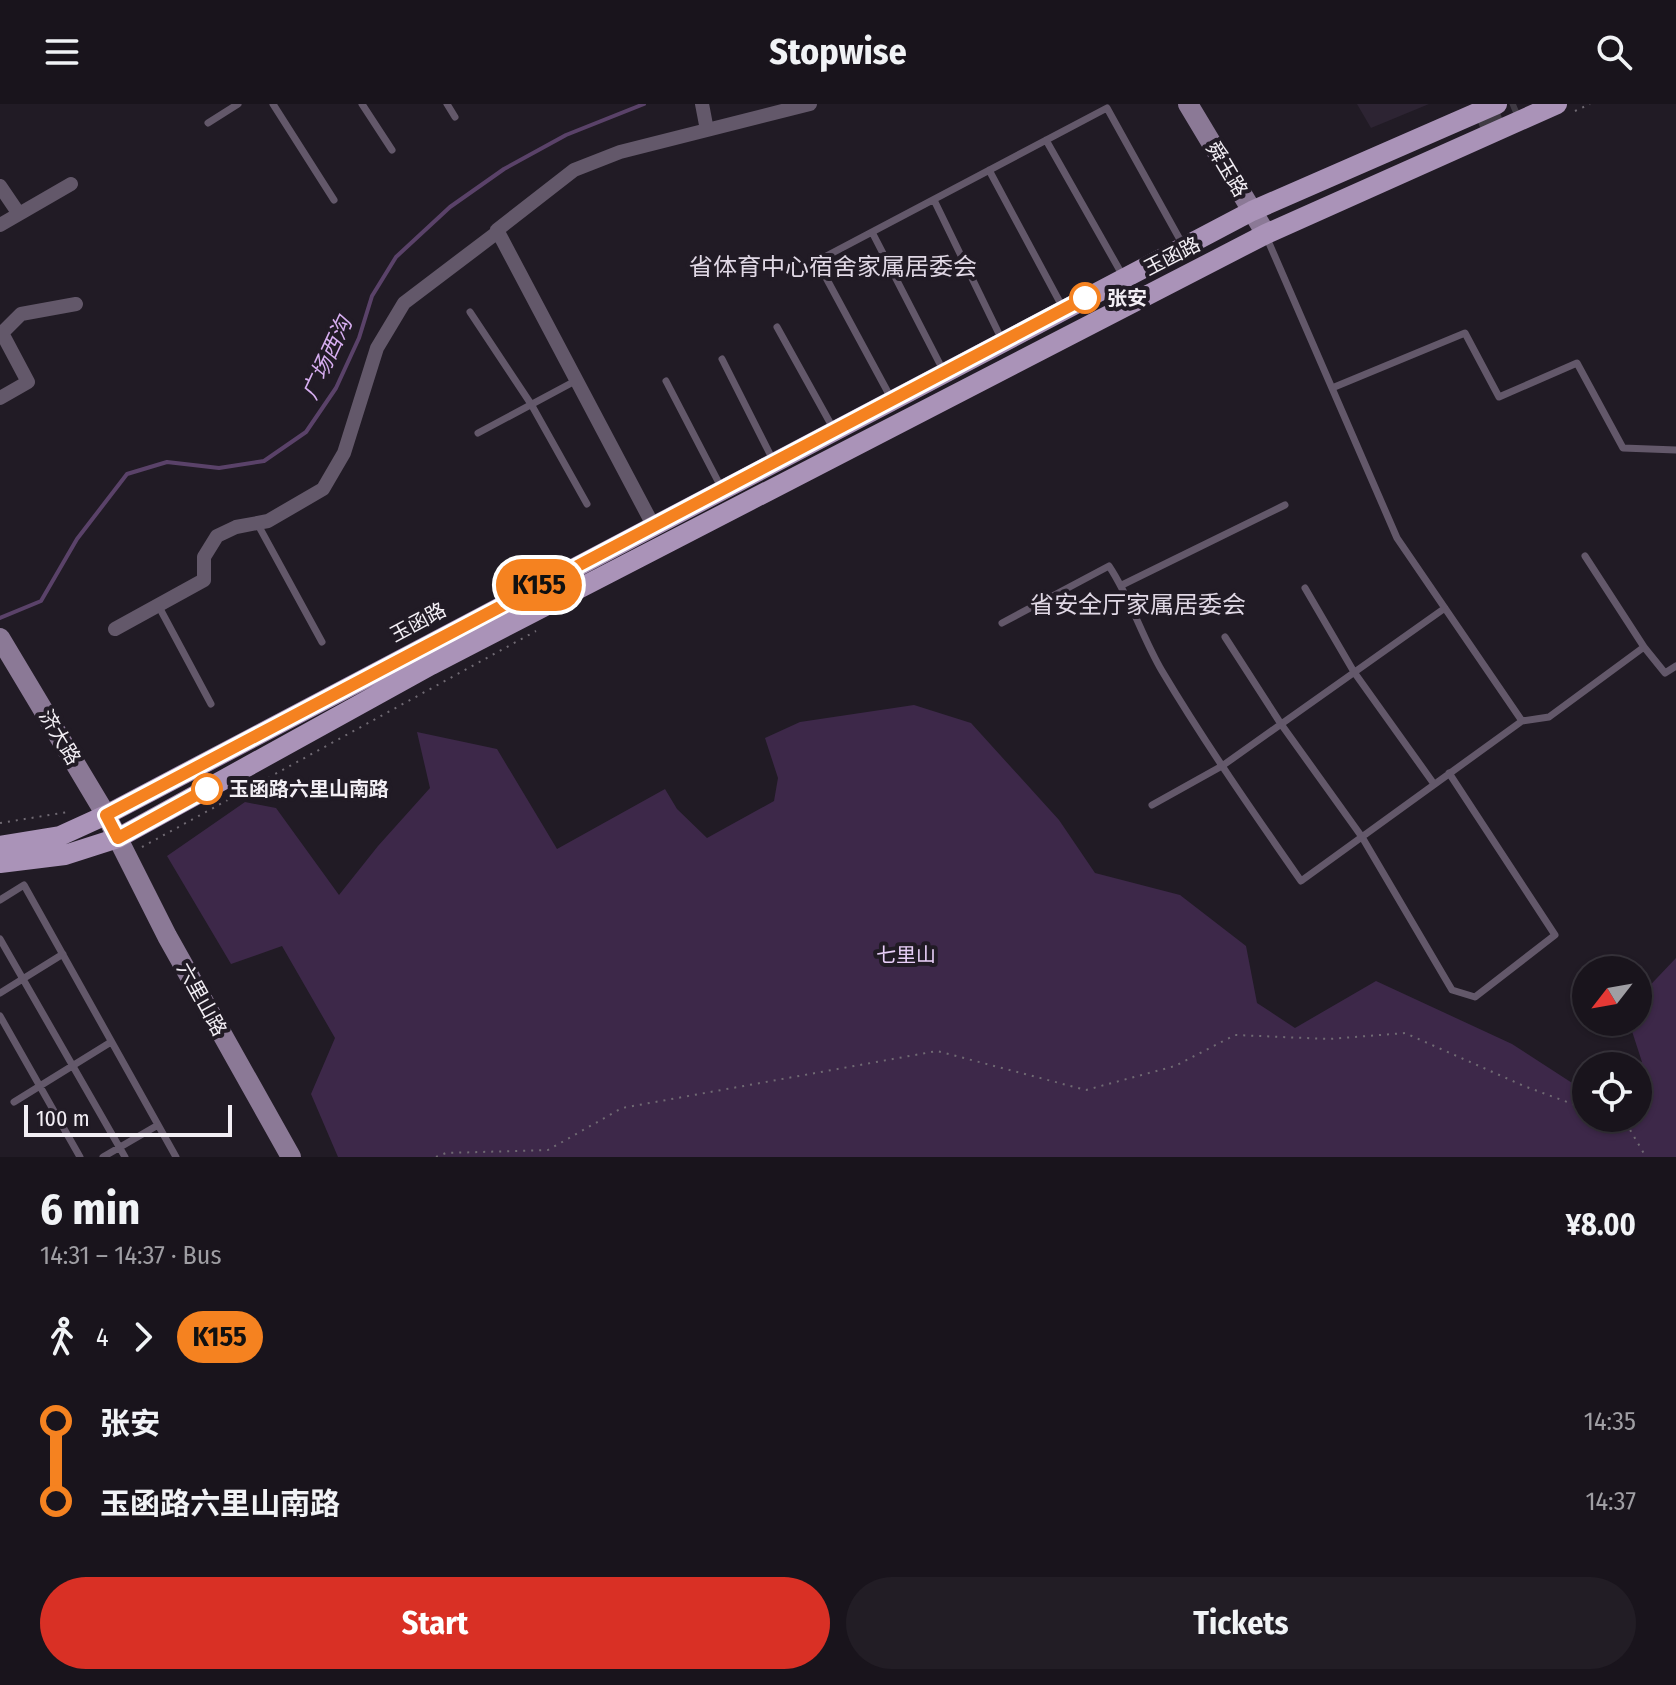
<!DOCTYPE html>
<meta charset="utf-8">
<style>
:root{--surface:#19141c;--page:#221d25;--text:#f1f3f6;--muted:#9f9ea3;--line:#37333b;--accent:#d93025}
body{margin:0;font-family:"Fira Sans Condensed","Noto Sans SC",sans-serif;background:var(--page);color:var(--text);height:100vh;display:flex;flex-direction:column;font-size:30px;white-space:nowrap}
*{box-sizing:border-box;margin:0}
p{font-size:26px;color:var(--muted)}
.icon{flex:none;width:44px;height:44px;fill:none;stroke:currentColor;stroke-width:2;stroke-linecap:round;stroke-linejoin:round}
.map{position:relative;height:1053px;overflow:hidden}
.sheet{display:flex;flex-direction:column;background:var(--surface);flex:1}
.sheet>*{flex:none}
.badge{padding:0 16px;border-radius:26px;font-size:28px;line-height:52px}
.needle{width:52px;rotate:239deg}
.fabs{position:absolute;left:1572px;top:852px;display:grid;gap:16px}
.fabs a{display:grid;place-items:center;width:80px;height:80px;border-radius:50%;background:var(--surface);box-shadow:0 2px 6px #0004,0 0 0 2px var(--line);font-size:40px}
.scale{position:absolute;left:24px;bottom:20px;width:208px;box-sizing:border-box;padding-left:8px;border:4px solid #f2eef4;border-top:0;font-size:22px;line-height:28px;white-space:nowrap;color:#f2eef4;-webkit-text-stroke:6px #211b25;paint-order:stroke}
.map>.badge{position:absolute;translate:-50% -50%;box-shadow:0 0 0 4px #fff}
.legs{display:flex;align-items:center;gap:12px;height:88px;padding:0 40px;font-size:26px}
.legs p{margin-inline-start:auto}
.summary{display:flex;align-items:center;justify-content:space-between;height:136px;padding:0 40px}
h1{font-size:44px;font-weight:700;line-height:60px}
.button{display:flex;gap:16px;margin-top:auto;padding:16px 40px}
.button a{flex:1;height:92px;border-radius:48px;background:var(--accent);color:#fff;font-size:32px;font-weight:700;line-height:92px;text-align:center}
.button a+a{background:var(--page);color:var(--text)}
ul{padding:0 40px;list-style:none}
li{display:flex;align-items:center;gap:28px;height:80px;font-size:30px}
li i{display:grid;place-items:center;width:12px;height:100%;margin:0 10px;background:currentColor}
li i::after{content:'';width:20px;height:20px;margin:-10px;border:6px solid;border-radius:50%;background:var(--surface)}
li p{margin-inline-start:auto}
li:first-child i{background:linear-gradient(#0000 50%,currentColor 0)}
li:last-child i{background:linear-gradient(currentColor 50%,#0000 0)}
header{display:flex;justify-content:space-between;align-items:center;height:104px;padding:0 40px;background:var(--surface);font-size:36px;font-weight:700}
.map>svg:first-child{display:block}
.built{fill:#2d2433}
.green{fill:#3d2849}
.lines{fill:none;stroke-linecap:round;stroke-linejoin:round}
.stream{stroke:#5a4269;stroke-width:4}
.highway-tunnel{stroke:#403b44;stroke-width:24;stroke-dasharray:24 12;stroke-linecap:butt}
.path{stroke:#706a73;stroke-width:2;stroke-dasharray:2 6;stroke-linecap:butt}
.lane{stroke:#63586a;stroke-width:7}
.street{stroke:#63586a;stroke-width:14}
.secondary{stroke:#8b7996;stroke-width:20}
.primary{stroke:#aa93b8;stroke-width:20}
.line-1-casing{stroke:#fff;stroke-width:18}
.line-1{stroke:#f58220;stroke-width:12}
.stop-1-dot{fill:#fff;stroke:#f58220;stroke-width:4}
.labels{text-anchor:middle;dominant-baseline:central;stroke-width:8;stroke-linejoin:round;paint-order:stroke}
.street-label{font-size:20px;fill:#f2eef4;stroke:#211b25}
.stop-label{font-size:20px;font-weight:bold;fill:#f2eef4;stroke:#211b25;text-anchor:start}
.park-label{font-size:20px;fill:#e8cff8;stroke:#211b25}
.water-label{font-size:22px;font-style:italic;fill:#d7aef0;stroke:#211b25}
.quarter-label{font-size:24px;fill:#e0d8e5;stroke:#211b25}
</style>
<header><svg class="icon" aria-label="menu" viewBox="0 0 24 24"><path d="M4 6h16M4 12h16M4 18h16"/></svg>Stopwise<svg class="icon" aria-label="search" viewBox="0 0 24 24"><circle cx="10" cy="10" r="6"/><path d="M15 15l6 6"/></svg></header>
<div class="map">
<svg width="1676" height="1053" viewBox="0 0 1676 1053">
<rect width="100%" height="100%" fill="#211b25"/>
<!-- built -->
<path class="built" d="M1357 0H1429L1371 24Z"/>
<!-- green -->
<path class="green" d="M914 601 971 619 1059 716 1095 769 1180 791 1246 842 1257 899 1295 924 1376 877 1512 940 1586 988V1014H1638V962H1636L1642 958 1629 918H1638V894L1676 854V1053H338L311 990 335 934 282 842 231 860 167 752 245 698 276 704 339 791 378 742 430 684 417 628 497 645 557 745 665 685 677 705 707 734 774 697 778 674 765 634 800 618Z"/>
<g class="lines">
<!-- stream -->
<path class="stream" d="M0 514 41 497 77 435 127 370 167 358 219 364 264 357 306 328 336 284 359 234 372 192 396 153 450 103 504 65 566 31 644 0"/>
<!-- highway-tunnel -->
<path class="highway-tunnel" d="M1477 16 1516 0"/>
<!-- path -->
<path class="path" d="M1575 7 1590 0
M0 719 68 708
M142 743 536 527
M1611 1014 1626 1019 1646 1053
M436 1053 446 1049 548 1046 622 1004 937 947 1086 986 1175 962 1235 931 1329 935 1405 929 1524 982 1586 1005"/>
<!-- lane -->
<path class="lane" d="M273 0 334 96
M362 0 392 46
M447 0 455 13
M208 19 238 0
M1046 36 1123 172
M989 66 1063 204
M934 96 1002 236
M872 128 943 266
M470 208 531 300 587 400
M777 223 833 324
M722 255 773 356
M666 277 721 383
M1332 284 1465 229 1499 293 1577 259 1623 344 1676 346
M891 294 817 157 1107 4 1183 141
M478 329 577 276
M257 419 322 538
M1122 481 1285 401
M1305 484 1354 568 1434 680
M158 501 211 600
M1002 519 1109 462C1131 495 1142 533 1162 567 1205 639 1253 708 1301 777L1522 617 1397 434 1266 132
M1225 533 1281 620 1362 733 1452 886 1475 893 1555 831 1449 669
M1644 543 1665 569 1676 562
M1522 617 1549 613 1644 543 1585 452
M1152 701 1222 662 1445 504
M0 796 24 781 176 1053
M0 835 125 1053
M0 889 63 850
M0 912 80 1053
M14 998 111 938
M103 1053 158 1021"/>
<!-- street -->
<path class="street" d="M702 0 707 26
M0 82 19 110
M0 121 71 80
M0 294 28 278 2 229 21 210 76 200
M653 421 497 126 574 66 620 48 810 0
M115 525 204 476V453L217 432 236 423 268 417 323 385 344 349 377 244 404 199 495 130"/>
<!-- secondary -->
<path class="secondary" d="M1188 0 1266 130
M0 534 106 711 167 832 291 1053"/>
<!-- primary -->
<path class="primary" d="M0 742 60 732 106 711 1252 107 1497 0
M0 759 65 751 118 734 431 561 1266 130 1557 0"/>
</g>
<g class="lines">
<!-- line-1 casing -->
<g class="line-1-casing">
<path id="line-1" d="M207 685 118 734 106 711 1085 194"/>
</g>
<!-- line-1 -->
<use href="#line-1" class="line-1"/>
</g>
<!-- markers -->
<g class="stop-1-dot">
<circle cx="1085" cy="194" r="14"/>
<circle cx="207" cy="685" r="14"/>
</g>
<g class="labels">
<!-- street labels -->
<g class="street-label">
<text transform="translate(1227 65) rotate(59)">舜玉路</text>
<text transform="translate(1172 152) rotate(-27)">玉函路</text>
<text transform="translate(418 518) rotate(-28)">玉函路</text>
<text transform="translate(60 633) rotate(59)">济大路</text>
<text transform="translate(202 895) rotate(61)">六里山路</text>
</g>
<!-- stop labels -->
<g class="stop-label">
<text x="1107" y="194">张安</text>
<text x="229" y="685">玉函路六里山南路</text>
</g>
<!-- park labels -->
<g class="park-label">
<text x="906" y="851">七里山</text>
</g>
<!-- water labels -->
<g class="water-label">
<text transform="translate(327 254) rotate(-65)">广场西沟</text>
</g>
<!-- quarter labels -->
<g class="quarter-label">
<text x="833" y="163">省体育中心宿舍家属居委会</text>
<text x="1138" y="501">省安全厅家属居委会</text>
</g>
</g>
</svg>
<div class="fabs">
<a><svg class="needle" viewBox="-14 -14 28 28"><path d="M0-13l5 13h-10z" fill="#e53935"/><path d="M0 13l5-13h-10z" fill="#9f9ea3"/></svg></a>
<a><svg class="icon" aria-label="locate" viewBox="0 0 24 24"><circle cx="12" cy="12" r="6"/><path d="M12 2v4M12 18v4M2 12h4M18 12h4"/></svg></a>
</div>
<div class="scale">100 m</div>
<b class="badge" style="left:539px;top:481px;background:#f58220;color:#111">K155</b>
</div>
<section class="sheet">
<div class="summary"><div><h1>6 min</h1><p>14:31 – 14:37 · Bus</p></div><b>¥8.00</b></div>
<div class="legs"><svg class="icon" aria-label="walk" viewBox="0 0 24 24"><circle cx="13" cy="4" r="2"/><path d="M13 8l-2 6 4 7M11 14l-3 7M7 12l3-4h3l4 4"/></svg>4<svg class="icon" aria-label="forward" viewBox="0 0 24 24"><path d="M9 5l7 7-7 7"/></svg><b class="badge" style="background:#f58220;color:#111">K155</b></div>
<ul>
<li><i style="color:#f58220"></i><b>张安</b><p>14:35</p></li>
<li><i style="color:#f58220"></i><b>玉函路六里山南路</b><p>14:37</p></li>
</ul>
<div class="button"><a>Start</a><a>Tickets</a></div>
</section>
